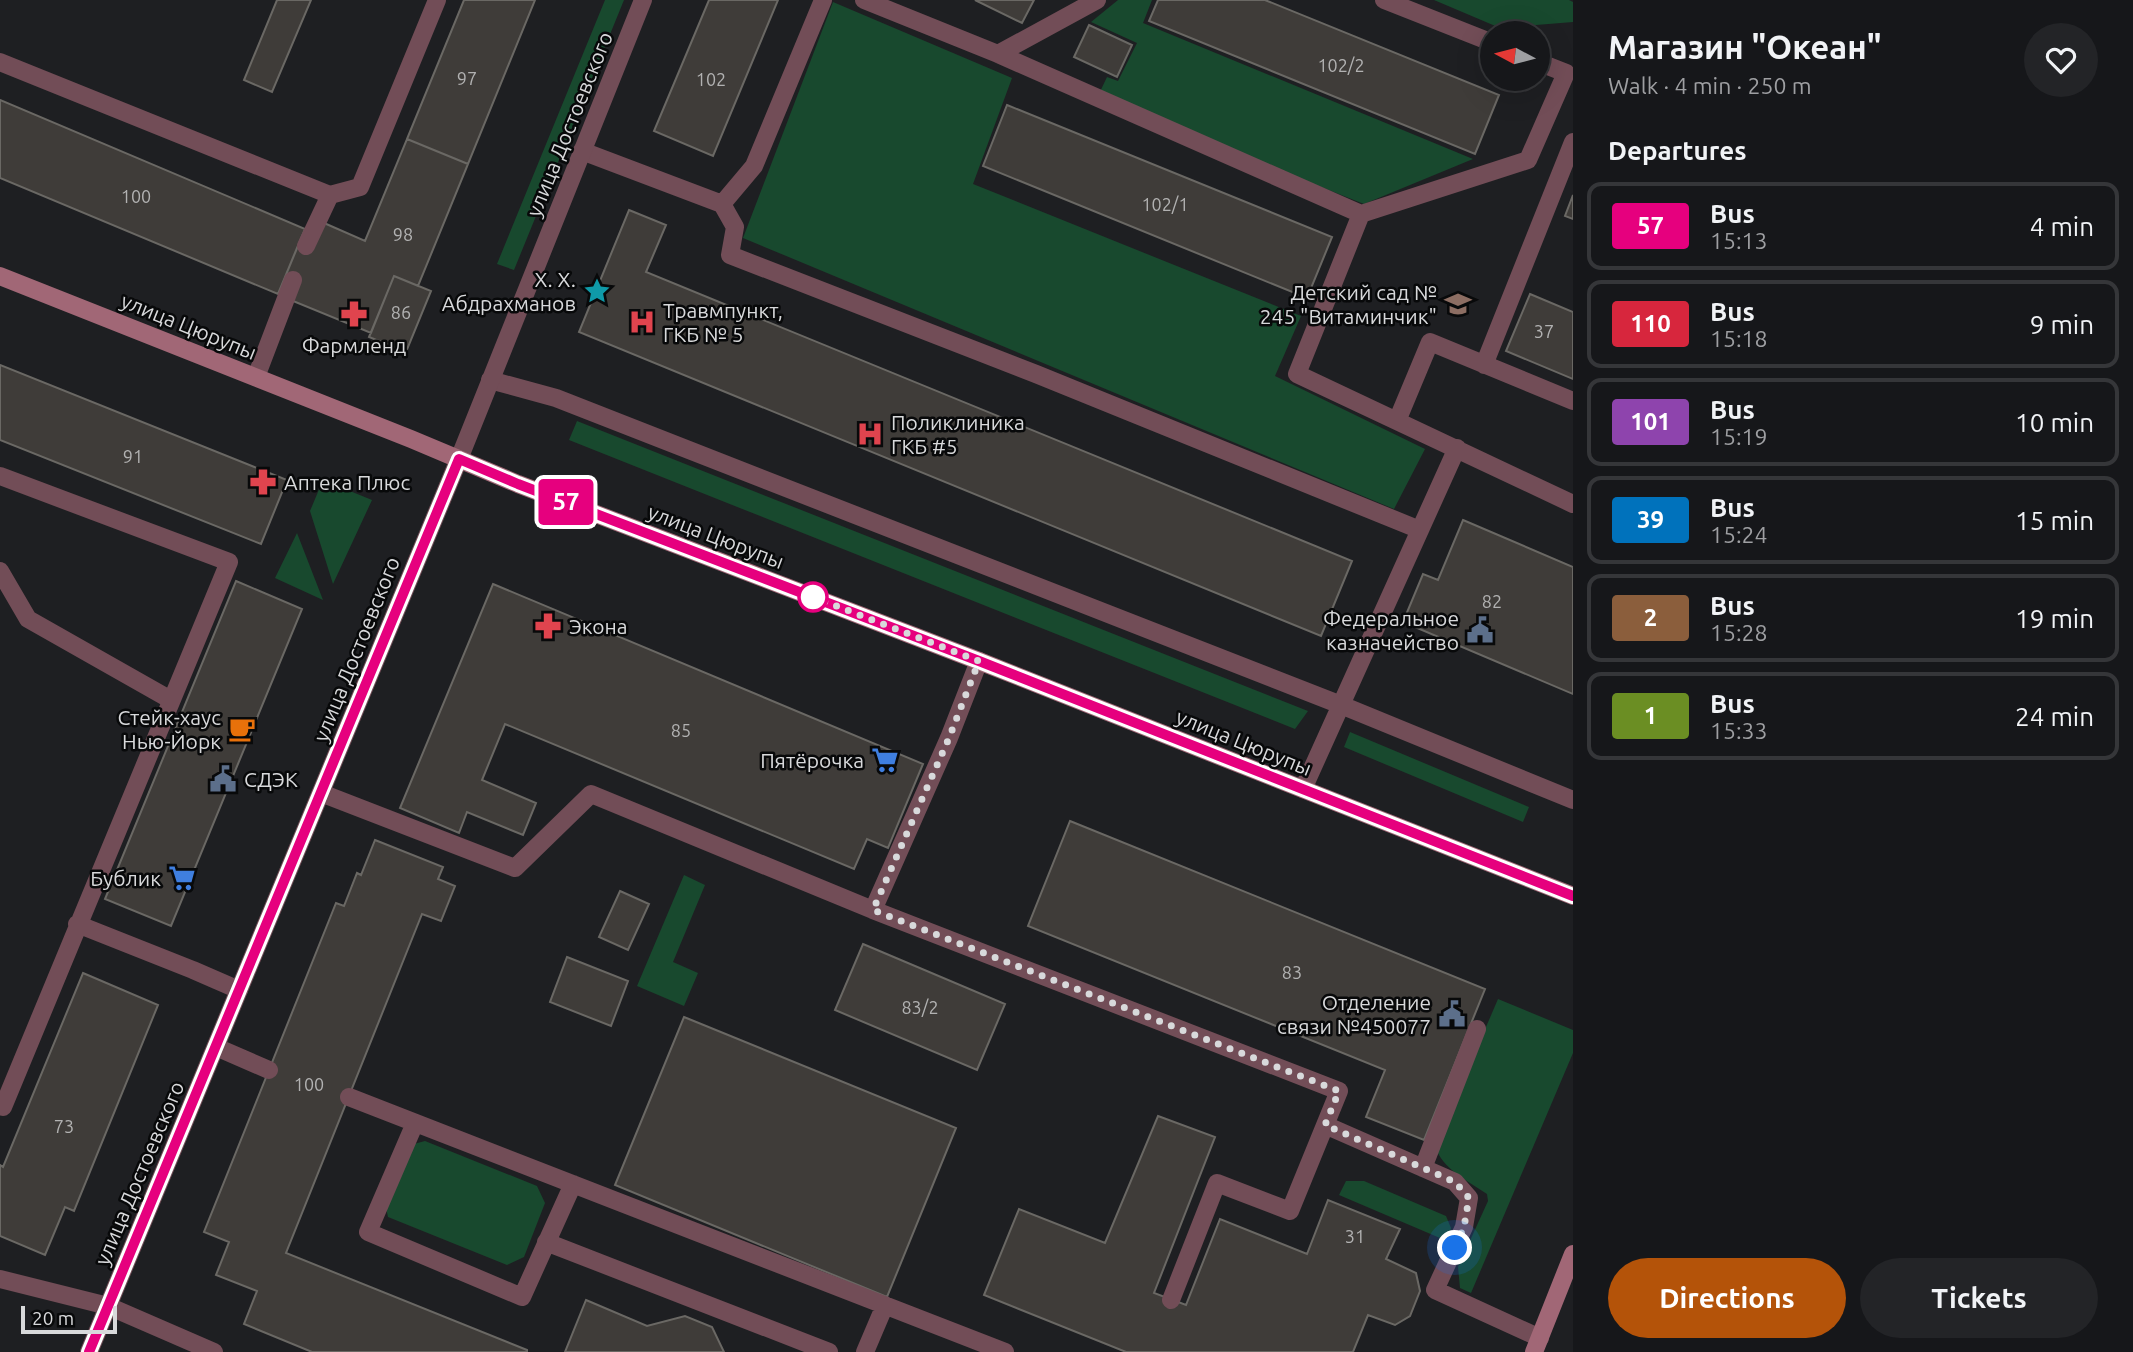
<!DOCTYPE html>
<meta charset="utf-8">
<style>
:root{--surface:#16171a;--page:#232427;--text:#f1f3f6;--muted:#9e9fa2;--line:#353639;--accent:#b45309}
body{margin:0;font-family:Ubuntu,sans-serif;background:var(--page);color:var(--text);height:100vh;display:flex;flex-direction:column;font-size:26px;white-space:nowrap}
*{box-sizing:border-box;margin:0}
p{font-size:23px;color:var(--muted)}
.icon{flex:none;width:38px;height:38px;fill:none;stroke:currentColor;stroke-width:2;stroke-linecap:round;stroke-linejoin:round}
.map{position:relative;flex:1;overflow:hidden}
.panel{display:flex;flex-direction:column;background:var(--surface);width:560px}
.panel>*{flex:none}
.badge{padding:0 14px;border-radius:5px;font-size:24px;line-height:46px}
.needle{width:46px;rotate:277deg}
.buttons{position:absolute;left:1480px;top:21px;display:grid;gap:14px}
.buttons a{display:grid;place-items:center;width:70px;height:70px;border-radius:50%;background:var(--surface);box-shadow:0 7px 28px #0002,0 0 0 2px var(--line);font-size:35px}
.scale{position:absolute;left:21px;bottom:18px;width:96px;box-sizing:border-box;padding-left:7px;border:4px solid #d8d9db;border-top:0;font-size:19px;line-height:24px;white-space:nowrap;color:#d8d9db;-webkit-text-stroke:5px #08090a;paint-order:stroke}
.you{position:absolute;width:35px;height:35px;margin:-18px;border:5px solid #fff;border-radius:50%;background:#1a73e8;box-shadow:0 0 0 10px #1a73e833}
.map>.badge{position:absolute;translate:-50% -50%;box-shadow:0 0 0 4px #fff}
h2{padding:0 35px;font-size:26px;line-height:63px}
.round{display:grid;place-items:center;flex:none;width:74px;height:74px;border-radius:37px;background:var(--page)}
.head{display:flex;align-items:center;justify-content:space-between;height:119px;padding:0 35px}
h1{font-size:33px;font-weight:700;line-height:52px}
.cta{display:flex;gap:14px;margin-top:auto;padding:14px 35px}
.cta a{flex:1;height:80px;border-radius:42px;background:var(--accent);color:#fff;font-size:28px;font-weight:700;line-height:80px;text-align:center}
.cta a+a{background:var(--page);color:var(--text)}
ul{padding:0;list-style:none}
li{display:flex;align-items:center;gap:21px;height:88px;margin:0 14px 10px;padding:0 21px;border:4px solid var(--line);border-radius:14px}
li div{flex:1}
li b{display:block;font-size:26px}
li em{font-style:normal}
li .badge{min-width:77px;font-weight:700;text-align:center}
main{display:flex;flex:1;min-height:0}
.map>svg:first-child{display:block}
.green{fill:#18492e}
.building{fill:#3f3c39;stroke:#6a6864;stroke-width:2}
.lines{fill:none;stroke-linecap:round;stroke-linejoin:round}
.service{stroke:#724d57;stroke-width:18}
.minor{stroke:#724d57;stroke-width:18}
.tertiary{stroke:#724d57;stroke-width:18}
.secondary{stroke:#a16776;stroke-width:18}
.line-casing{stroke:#fff;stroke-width:16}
.line{stroke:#e6007e;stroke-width:10}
.walk{stroke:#d8d9db;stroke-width:7;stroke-dasharray:0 12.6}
.stop-dot{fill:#fff;stroke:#e6007e;stroke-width:3.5}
.labels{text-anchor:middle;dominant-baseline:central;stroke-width:5;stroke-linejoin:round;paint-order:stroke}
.number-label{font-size:18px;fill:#b2b2b2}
.street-label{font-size:21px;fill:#d8d9db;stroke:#08090a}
.poi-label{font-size:21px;fill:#d8d9db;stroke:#08090a;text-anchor:end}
</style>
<main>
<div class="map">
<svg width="1573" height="1352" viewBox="0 0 1573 1352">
<rect width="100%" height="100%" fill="#1e1f22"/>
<!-- green -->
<path class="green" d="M605 0H624L514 270 497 264Z
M1118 0H1152L1143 23 1473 159 1364 204 1097 98 1107 77 1118 81 1137 43 1091 22Z
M1434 0H1569L1573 2V22L1500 28Z
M833 2 1012 78 973 184 1301 316 1275 376 1425 449 1394 509 743 238Z
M577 421 1308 711 1295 729 569 440Z
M323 480 372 500 333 584 310 511Z
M297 533 323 600 275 578Z
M1350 732 1529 807 1523 822 1344 747Z
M684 875 705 885 673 962 698 973 684 1006 637 986Z
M1498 999 1573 1030V1053L1471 1293 1460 1288 1458 1267 1488 1201 1487 1194C1467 1180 1443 1170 1435 1146Z
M425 1141 537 1186 545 1203 524 1257 507 1265 388 1217 385 1203 410 1145Z
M1346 1181H1364L1446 1216 1451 1228 1447 1241 1339 1195Z"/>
<!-- building -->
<path class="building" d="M277 0H311L272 92 244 80Z
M464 0H535L468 164 407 139Z
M709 0H778L713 156 654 131Z
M975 0H1034L1022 23Z
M1158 0H1265L1499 95 1475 154 1149 21Z
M1089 25 1132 45 1117 77 1074 57Z
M0 100 305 229 278 294 0 178Z
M1007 105 1332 237 1307 298 983 166Z
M407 139 468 164 418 286 394 276 371 333 293 301 285 277 299 243 324 223 365 241Z
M1573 195V219L1565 216Z
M629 210 666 225 646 272 1352 561 1321 636 579 332Z
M394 276 431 291 406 352 369 337Z
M1530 294 1573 312V379L1506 351Z
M0 365 287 480 261 544 0 440Z
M1463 520 1573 567V694L1403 622 1423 574 1438 580Z
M236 581 302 609 171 926 105 899Z
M493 584 923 764 888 848 867 839 854 869 505 724 482 780 536 803 523 835 467 812 459 833 400 808Z
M1070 821 1485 989 1424 1140 1366 1117 1385 1070 1028 926Z
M375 840 443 867 438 879 455 886 441 921 422 914 286 1253 527 1350V1352H312L244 1324 257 1291 216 1275 229 1242 204 1232 336 903 344 906 357 873 361 875Z
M620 891 649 904 628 950 599 937Z
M863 944 1005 1004 977 1070 835 1010Z
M567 957 628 981 611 1026 550 1002Z
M83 973 158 1005 74 1211 65 1207 45 1255 0 1236V1165L3 1167Z
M684 1017 956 1128 887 1297 615 1185Z
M1158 1116 1215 1137 1154 1293 1186 1305 1220 1219 1307 1254 1328 1200 1400 1229 1386 1259 1416 1273 1420 1291 1410 1316 1395 1325 1368 1315 1353 1352H1126L984 1295 1019 1209 1105 1243Z
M586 1300 647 1326 685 1316 712 1327 724 1352H565Z"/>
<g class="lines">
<!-- service -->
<path class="service" d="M864 0 998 54 1361 214
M1384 0 1493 43
M998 54 1097 0
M0 62 330 195
M1538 62 1566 73 1528 160 1361 214 1297 374 1573 504
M582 151 722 204 754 166 823 0
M722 204 735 227 730 255 1036 374 1420 530
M306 246 330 195 360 187 437 0
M1484 365 1573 142
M256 377 293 280
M490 380 556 398 1341 705 1573 800
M1397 421 1430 342 1573 401
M0 476 229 562 3 1107 0 1106
M0 571 28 619 171 700
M1303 789 1457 448
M321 793 515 868 591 794 873 910 949 738 979 661
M873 910 1339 1091 1290 1211 1217 1183 1171 1300
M77 924 193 970 239 990
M216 1047 269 1070
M349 1097 1005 1352
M415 1123 368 1232 522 1297 573 1184
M1325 1125 1455 1182 1469 1198 1464 1227 1435 1290 1540 1338
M1423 1168 1477 1029
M546 1242 829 1352
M865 1352 885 1305"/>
<!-- minor -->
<path class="minor" d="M0 1279 108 1306 214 1352"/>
<!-- tertiary -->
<path class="tertiary" d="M89 1352 459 459 643 0"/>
<!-- secondary -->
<path class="secondary" d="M0 276 411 439 518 484 979 661 1573 896
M1534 1352 1573 1254"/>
</g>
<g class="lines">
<!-- line casing -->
<g class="line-casing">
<path id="line" d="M89 1352 459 459 518 484 979 661 1573 896"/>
</g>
<!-- line -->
<use href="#line" class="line"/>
<!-- walk -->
<path class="walk" d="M813 597 979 661 949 738 873 910 1339 1091 1325 1125 1455 1182 1469 1198 1464 1227 1455 1248"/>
</g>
<!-- icons -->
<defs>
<g id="sight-bare" transform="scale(2.1)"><path d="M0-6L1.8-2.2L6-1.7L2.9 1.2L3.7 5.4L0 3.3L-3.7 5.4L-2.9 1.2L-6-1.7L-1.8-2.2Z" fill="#0f9aa8" stroke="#08090a" stroke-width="2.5" paint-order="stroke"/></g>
<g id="school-bare" transform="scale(2.1)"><path d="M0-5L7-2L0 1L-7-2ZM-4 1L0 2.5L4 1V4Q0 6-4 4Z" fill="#8d6e63" stroke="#08090a" stroke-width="2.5" paint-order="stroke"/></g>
<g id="pharmacy-bare" transform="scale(2.1)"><path d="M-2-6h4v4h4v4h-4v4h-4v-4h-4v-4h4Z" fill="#e0444e" stroke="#08090a" stroke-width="2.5" paint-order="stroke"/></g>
<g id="hospital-bare" transform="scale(2.1)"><path d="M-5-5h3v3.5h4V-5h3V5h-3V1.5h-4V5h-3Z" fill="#e0444e" stroke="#08090a" stroke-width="2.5" paint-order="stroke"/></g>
<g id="civic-bare" transform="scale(2.1)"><path d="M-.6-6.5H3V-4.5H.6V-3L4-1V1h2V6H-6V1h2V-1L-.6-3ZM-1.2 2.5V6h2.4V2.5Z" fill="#5c6f8a" stroke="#08090a" stroke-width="2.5" paint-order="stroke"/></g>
<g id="cafe-bare" transform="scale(2.1)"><path d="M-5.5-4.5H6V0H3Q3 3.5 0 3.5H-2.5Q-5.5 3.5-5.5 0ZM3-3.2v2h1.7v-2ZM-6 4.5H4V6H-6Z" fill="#e8710a" stroke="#08090a" stroke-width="2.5" paint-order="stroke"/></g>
<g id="supermarket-bare" transform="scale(2.1)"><path d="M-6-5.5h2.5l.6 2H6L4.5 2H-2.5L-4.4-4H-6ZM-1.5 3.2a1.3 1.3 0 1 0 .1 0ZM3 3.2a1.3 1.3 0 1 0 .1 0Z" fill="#3f7fe0" stroke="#08090a" stroke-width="2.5" paint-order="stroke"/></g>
</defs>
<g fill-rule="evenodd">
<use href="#sight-bare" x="597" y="291"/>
<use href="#school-bare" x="1458" y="304"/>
<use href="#pharmacy-bare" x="354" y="314"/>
<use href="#hospital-bare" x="642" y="322"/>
<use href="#hospital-bare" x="870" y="434"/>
<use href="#pharmacy-bare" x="263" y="482"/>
<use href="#pharmacy-bare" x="548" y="626"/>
<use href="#civic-bare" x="1480" y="630"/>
<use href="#cafe-bare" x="242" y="729"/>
<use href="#supermarket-bare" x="885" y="760"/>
<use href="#civic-bare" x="223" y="779"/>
<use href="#supermarket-bare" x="182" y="878"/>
<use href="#civic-bare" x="1452" y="1014"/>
</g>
<!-- markers -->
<circle class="stop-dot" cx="813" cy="597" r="14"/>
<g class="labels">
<!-- number labels -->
<g class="number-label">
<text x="1341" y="65">102/2</text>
<text x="467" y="78">97</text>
<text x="711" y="79">102</text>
<text x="136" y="196">100</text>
<text x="1165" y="204">102/1</text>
<text x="403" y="234">98</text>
<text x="401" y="312">86</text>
<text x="1544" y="331">37</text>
<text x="133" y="456">91</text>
<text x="1492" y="601">82</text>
<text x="681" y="730">85</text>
<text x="1292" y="972">83</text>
<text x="920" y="1007">83/2</text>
<text x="309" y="1084">100</text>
<text x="64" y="1126">73</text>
<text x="1355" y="1236">31</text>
</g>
<!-- street labels -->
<g class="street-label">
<text transform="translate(569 124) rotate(-68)">улица Достоевского</text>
<text transform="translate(189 326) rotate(22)">улица Цюрупы</text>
<text transform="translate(716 536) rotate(21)">улица Цюрупы</text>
<text transform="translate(356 649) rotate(-68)">улица Достоевского</text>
<text transform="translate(1244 742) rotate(22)">улица Цюрупы</text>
<text transform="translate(139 1173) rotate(-67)">улица Достоевского</text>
</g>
<!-- poi labels -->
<g class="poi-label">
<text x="576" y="279">Х. Х.<tspan x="576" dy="24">Абдрахманов</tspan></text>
<text x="1437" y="292">Детский сад №<tspan x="1437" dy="24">245 "Витаминчик"</tspan></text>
<text x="663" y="310" text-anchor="start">Травмпункт,<tspan x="663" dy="24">ГКБ № 5</tspan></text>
<text x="354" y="345" text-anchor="middle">Фармленд</text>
<text x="891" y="422" text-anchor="start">Поликлиника<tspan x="891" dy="24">ГКБ #5</tspan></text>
<text x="284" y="482" text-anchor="start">Аптека Плюс</text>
<text x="1459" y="618">Федеральное<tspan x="1459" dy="24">казначейство</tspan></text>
<text x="569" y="626" text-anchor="start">Экона</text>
<text x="221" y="717">Стейк-хаус<tspan x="221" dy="24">Нью-Йорк</tspan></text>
<text x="864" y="760">Пятёрочка</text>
<text x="244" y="779" text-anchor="start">СДЭК</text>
<text x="161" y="878">Бублик</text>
<text x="1431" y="1002">Отделение<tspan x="1431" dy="24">связи №450077</tspan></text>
</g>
</g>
</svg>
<div class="buttons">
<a><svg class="needle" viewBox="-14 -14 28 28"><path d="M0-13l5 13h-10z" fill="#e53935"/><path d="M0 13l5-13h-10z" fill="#9e9fa2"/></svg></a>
</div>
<div class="scale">20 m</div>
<div class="you" style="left:1455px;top:1248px"></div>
<b class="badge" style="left:566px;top:502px;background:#e6007e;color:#fff">57</b>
</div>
<section class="panel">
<div class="head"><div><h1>Магазин &quot;Океан&quot;</h1><p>Walk · 4 min · 250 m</p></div><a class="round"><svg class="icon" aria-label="heart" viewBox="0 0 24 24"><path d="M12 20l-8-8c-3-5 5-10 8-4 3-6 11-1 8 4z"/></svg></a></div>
<h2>Departures</h2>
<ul>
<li><span class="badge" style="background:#e6007e;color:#fff">57</span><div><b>Bus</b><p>15:13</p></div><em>4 min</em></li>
<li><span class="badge" style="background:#d7263d;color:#fff">110</span><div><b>Bus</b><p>15:18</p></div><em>9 min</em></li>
<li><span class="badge" style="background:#8e44ad;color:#fff">101</span><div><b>Bus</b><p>15:19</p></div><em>10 min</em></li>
<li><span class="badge" style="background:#0072bc;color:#fff">39</span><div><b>Bus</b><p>15:24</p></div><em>15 min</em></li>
<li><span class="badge" style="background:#8b5e3c;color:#fff">2</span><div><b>Bus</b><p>15:28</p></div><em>19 min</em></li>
<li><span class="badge" style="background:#6b8e23;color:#fff">1</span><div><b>Bus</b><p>15:33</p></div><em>24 min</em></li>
</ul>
<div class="cta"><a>Directions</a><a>Tickets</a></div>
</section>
</main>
